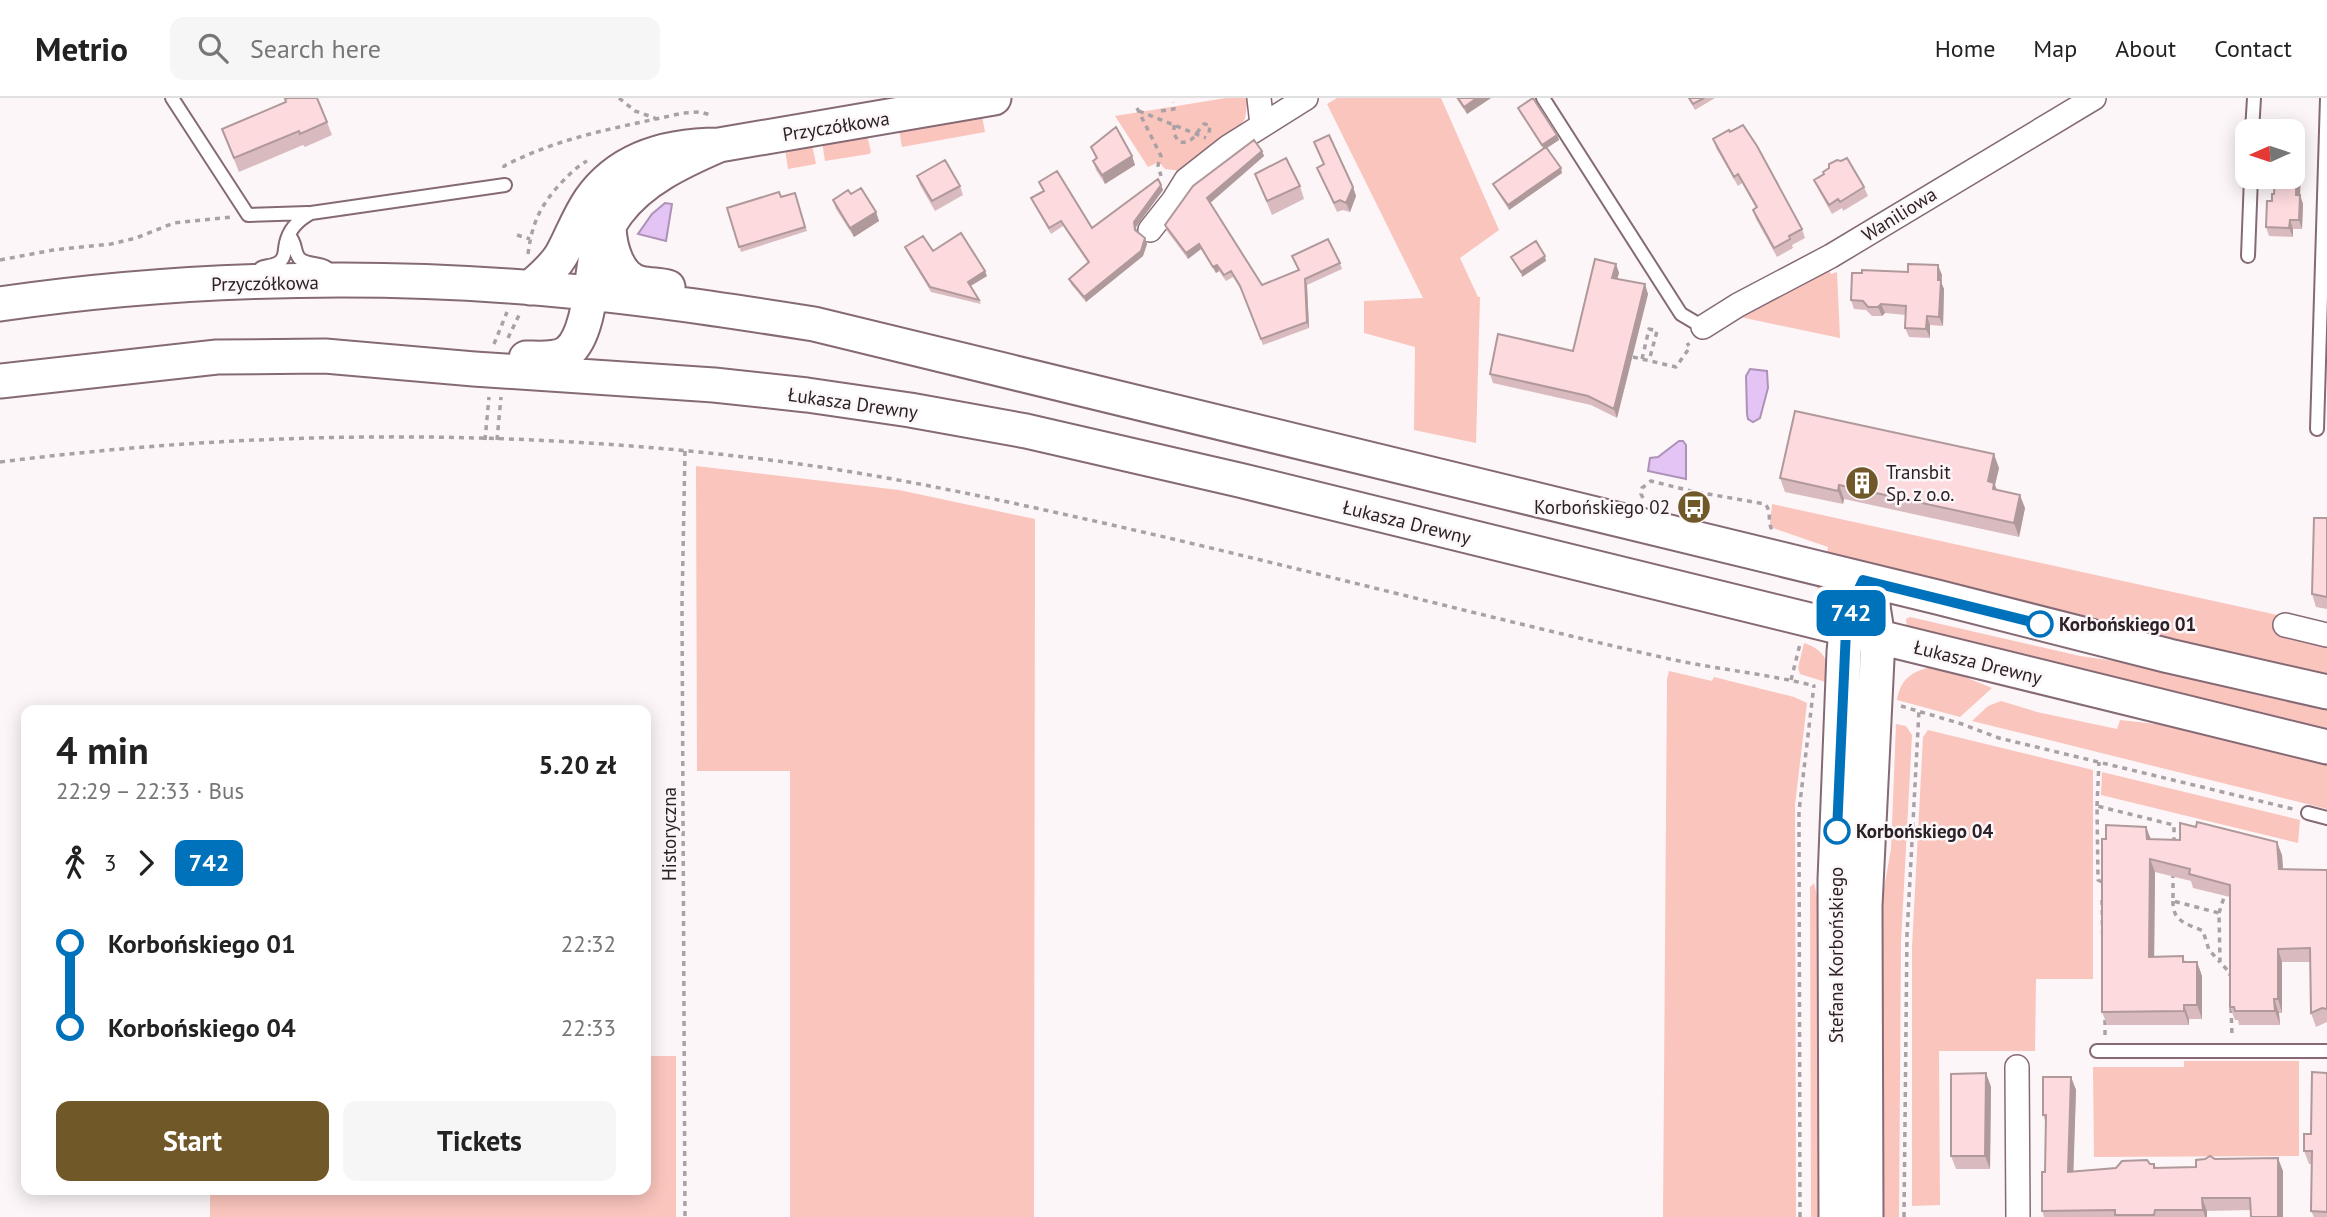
<!DOCTYPE html>
<meta charset="utf-8">
<style>
:root{--surface:#fff;--page:#f6f6f6;--text:#222;--muted:#767676;--line:#e0e0e0;--accent:#705829}
body{margin:0;font-family:"PT Sans",sans-serif;background:var(--page);color:var(--text);height:100vh;display:flex;flex-direction:column;font-size:26px;white-space:nowrap}
*{box-sizing:border-box;margin:0}
p{font-size:23px;color:var(--muted)}
.icon{flex:none;width:38px;height:38px;fill:none;stroke:currentColor;stroke-width:2;stroke-linecap:round;stroke-linejoin:round}
.map{position:relative;flex:1;overflow:hidden}
.panel{position:absolute;left:21px;top:607px;width:630px;height:490px;display:flex;flex-direction:column;background:var(--surface);border-radius:14px;box-shadow:0 4px 18px #0003}
.panel>*{flex:none}
.badge{padding:0 14px;border-radius:10px;font-size:24px;line-height:46px}
.needle{width:46px;rotate:267deg}
.fabs{position:absolute;left:2235px;top:21px;display:grid;gap:14px}
.fabs a{display:grid;place-items:center;width:70px;height:70px;border-radius:14px;background:var(--surface);box-shadow:0 4px 18px #0003;font-size:35px}
.map>.badge{position:absolute;translate:-50% -50%;box-shadow:0 0 0 4px #fff}
.legs{display:flex;align-items:center;gap:10px;height:77px;padding:0 35px;font-size:23px}
.legs p{margin-inline-start:auto}
.head{display:flex;align-items:center;justify-content:space-between;height:119px;padding:0 35px}
h1{font-size:38px;font-weight:600;line-height:52px}
.button{display:flex;gap:14px;margin-top:auto;padding:14px 35px}
.button a{flex:1;height:80px;border-radius:14px;background:var(--accent);color:#fff;font-size:28px;font-weight:600;line-height:80px;text-align:center}
.button a+a{background:var(--page);color:var(--text)}
ul{padding:0 35px;list-style:none}
li{display:flex;align-items:center;gap:24px;height:84px;font-size:26px}
li i{display:grid;place-items:center;width:10px;height:100%;margin:0 9px;background:currentColor}
li i::after{content:'';width:18px;height:18px;margin:-9px;border:5px solid;border-radius:50%;background:var(--surface)}
li p{margin-inline-start:auto}
li:first-child i{background:linear-gradient(#0000 50%,currentColor 0)}
li:last-child i{background:linear-gradient(currentColor 50%,#0000 0)}
header{display:flex;align-items:center;gap:42px;box-sizing:border-box;height:98px;padding:0 35px;background:var(--surface);border-bottom:2px solid var(--line)}
header strong{font-size:33px}
nav{display:flex;gap:38px;margin-inline-start:auto;font-size:24px}
.search{width:490px;height:63px;background:var(--page);display:flex;align-items:center;gap:18px;box-sizing:border-box;padding:0 24px;border-radius:14px;color:var(--muted);font-size:26px}
.map>svg:first-child{display:block}
.green{fill:#fac5bd}
.water{fill:#e4c3f5;stroke:#ad92b7;stroke-width:2}
.lines{fill:none;stroke-linecap:round;stroke-linejoin:round}
.lane-casing{stroke:#856a75;stroke-width:16}
.street-casing{stroke:#856a75;stroke-width:26}
.secondary-casing{stroke:#856a75;stroke-width:37}
.path{stroke:#a9a1a5;stroke-width:3.5;stroke-dasharray:5 5;stroke-linecap:butt}
.lane{stroke:#fff;stroke-width:12}
.street{stroke:#fff;stroke-width:23}
.secondary{stroke:#fff;stroke-width:33}
.wall{fill:#d9bbbf}
.shaded-wall{fill:#b0999b}
.building{fill:#fcdade;stroke:#b0999b;stroke-width:2}
.line-1-casing{stroke:#fff;stroke-width:16}
.line-1{stroke:#0072bc;stroke-width:10}
.stop-1-dot{fill:#fff;stroke:#0072bc;stroke-width:3.5}
.labels{text-anchor:middle;dominant-baseline:central;stroke-width:5;stroke-linejoin:round;paint-order:stroke}
.street-label{font-size:19px;fill:#2c2126;stroke:#fcf6f8}
.poi-label{font-size:19px;fill:#2c2126;stroke:#fcf6f8;text-anchor:start}
.stop-label{font-size:19px;font-weight:bold;fill:#2c2126;stroke:#fcf6f8;text-anchor:start}
</style>
<header>
<strong>Metrio</strong>
<div class="search"><svg class="icon" aria-label="search" viewBox="0 0 24 24"><circle cx="10" cy="10" r="6"/><path d="M15 15l6 6"/></svg>Search here</div>
<nav><a>Home</a><a>Map</a><a>About</a><a>Contact</a></nav>
</header>
<div class="map">
<svg width="2327" height="1119" viewBox="0 0 2327 1119">
<rect width="100%" height="100%" fill="#fcf6f8"/>
<!-- green -->
<path class="green" d="M1226 0H1248L1245 21 1235 33 1183 73 1165 71 1159 64 1148 69 1115 18Z
M1337 0H1441L1499 132 1460 160 1478 199H1480L1476 345 1414 332 1415 249 1364 235V203L1423 200 1327 6Z
M982 18 985 34 902 49 899 32Z
M867 37 871 54 869 56 825 63 822 44Z
M812 46 816 66 788 71 785 51Z
M1827 169 1831 176 1837 174 1840 240 1740 219Z
M696 368 899 392 1035 421 1034 1119H790V673H697Z
M1772 406 2282 518 2327 546V579L1827 456 1828 449 1773 430 1770 425Z
M1819 483 1833 489C1837 498 1837 505 1829 511L1812 510Z
M1910 519 2080 558 2185 573 2327 607V636L1907 531 1906 521Z
M1804 545C1826 552 1829 566 1832 586L1800 576 1798 570Z
M1938 568 1992 590 1960 619 1897 602C1901 578 1916 571 1938 568Z
M1669 573 1712 583 1714 579 1794 599 1807 605 1795 707 1796 1119H1663L1667 581Z
M2001 603 2037 614 2117 631 2120 622 2182 629 2327 664V711L1972 623 1988 608Z
M1896 626 1906 628 1912 637 1901 844 1899 1119H1877L1880 813 1891 751Z
M1928 632 2093 672V881H2036L2035 953H1939L1940 1107 1912 1108V849L1923 639Z
M2102 674 2300 722 2298 745 2101 697Z
M1814 785 1822 819 1825 1119H1811L1810 789Z
M646 958H676V1119H210V1092H646Z
M2184 963H2299V1058L2094 1059 2093 969H2184Z"/>
<!-- water -->
<path class="water" d="M665 105 672 106 666 143 638 136 652 116Z
M1750 271 1767 273 1768 290 1760 320 1753 324 1748 321 1747 316 1746 278Z
M1679 343H1683L1686 347V381L1648 373 1650 360 1658 359Z"/>
<g class="lines">
<!-- lane casing -->
<g class="lane-casing">
<path id="lane" d="M172 0 248 117 308 115
M1543 0 1681 216 1703 229
M2252 33 2254 0
M290 139C296 145 294 154 299 160 306 168 319 164 327 170
M2248 158 2251 79
M261 170C266 168 273 168 278 165 286 160 284 153 286 145 289 131 298 122 311 115L505 87
M2317 331 2327 0
M2308 715 2327 720
M2097 953H2327"/>
</g>
<!-- street casing -->
<g class="street-casing">
<path id="street" d="M1259 0 1262 27
M1150 132 1173 103 1186 82 1228 49 1306 0
M1703 229 1738 207 1831 158 2094 0
M2285 527 2327 537
M2017 969 2018 1119"/>
</g>
<!-- secondary casing -->
<g class="secondary-casing">
<path id="secondary" d="M609 130C610 150 618 180 640 185 649 187 659 187 668 189
M530 190C542 179 556 168 563 154 572 137 579 118 590 102 620 59 670 47 719 47L994 0
M0 206C164 182 344 176 509 188 611 195 713 210 814 226L1937 499 2169 558 2327 594
M526 260C539 260 558 262 568 254 590 236 591 179 597 152 601 140 610 125 617 115 641 82 682 63 719 47
M0 283 217 259 325 258 474 271 714 287 807 297 910 312 1026 333 1239 382 2327 649
M1862 482 1871 496 1878 540 1865 808 1866 1119
M1836 1119 1835 782 1844 554 1846 532 1852 511"/>
</g>
<!-- path -->
<path class="path" d="M619 0 635 13 655 20
M1137 10 1161 58 1158 67 1161 78
M1139 13 1206 40
M1161 13 1174 11 1173 4
M1174 27V36L1179 44C1194 46 1195 35 1204 26L1210 27 1209 36
M504 70V68C561 38 622 29 683 15L700 14 711 17
M517 137 530 141
M528 156C532 125 540 108 561 85 569 77 576 69 587 63
M0 162 53 152 111 146 136 140 174 125 232 119
M508 240 520 215
M494 246 507 214
M1633 259 1676 269 1690 249 1687 245
M1642 261 1649 231 1657 233 1649 263
M485 342 489 299
M497 342 501 299
M685 353 682 507 685 1119
M0 364C260 331 525 330 785 364 898 379 1010 404 1121 429 1301 470 1480 518 1661 559 1712 571 1764 575 1815 588
M1643 400 1641 396 1642 390 1651 383 1691 393 1765 406C1772 413 1767 423 1772 432
M1791 582 1800 546
M1901 608 1962 626 1999 640 2293 711
M2097 708 2099 664
M2173 775V803L2219 815 2220 864 2230 875V878
M2102 784 2098 782 2097 708 2174 727V743
M2102 802 2103 857
M2173 803C2172 824 2188 826 2203 833L2209 852 2220 864
M2219 815 2225 796H2228
M2231 910 2232 937
M2105 937V917
M1800 1119 1799 713 1814 587
M1904 1119 1907 837 1919 612"/>
<!-- lane -->
<use href="#lane" class="lane"/>
<!-- street -->
<use href="#street" class="street"/>
<!-- secondary -->
<use href="#secondary" class="secondary"/>
</g>
<!-- wall -->
<path class="wall" d="M1456 0H1491L1467 16Z
M1688 0H1715L1695 12Z
M1518 10 1557 37 1559 42 1546 50 1562 75 1509 112 1495 90 1493 86 1543 50 1520 14Z
M327 24 332 37 305 49 303 47 239 74 222 31Z
M2292 27 2295 35 2305 44 2304 70H2301L2300 97 2303 106 2302 131H2293V139L2269 138 2266 129 2272 103Z
M1713 41 1802 131 1805 140 1792 147 1793 150 1777 159 1756 121 1753 112 1756 110 1742 85 1738 88 1716 50Z
M1314 44 1353 89 1356 98 1350 114 1343 112 1337 114 1317 70 1324 66Z
M1091 49 1132 58 1135 67 1105 86 1096 72 1093 63 1096 61Z
M1262 53 1264 58 1210 105 1262 187 1298 172 1292 158 1340 165 1342 171 1307 187 1309 230 1263 247 1242 193 1233 179 1226 183 1219 173 1216 175 1201 151 1188 161 1167 133 1165 127Z
M1255 76 1300 88 1304 101 1272 117Z
M917 78 960 88 963 97 935 113 920 87Z
M1814 82 1864 89 1868 98 1843 113 1842 110 1832 116 1818 91Z
M1039 84 1092 130 1161 87 1163 92 1136 129 1137 134 1145 140 1147 146 1143 158 1086 204 1071 186 1069 181 1088 165 1063 128 1051 136 1033 105 1031 100 1043 93Z
M795 95 807 133 741 154 727 110Z
M851 96 876 114 879 123 854 139 836 111 833 102Z
M905 149 933 153 987 178 970 188 981 206 931 194 907 154Z
M1616 166 1619 175 1617 181 1648 196 1617 320 1591 307 1493 285 1490 276 1573 253Z
M1942 177 1941 184 1944 191 1943 228 1930 227V240L1909 239 1905 230 1906 217 1885 215 1882 218H1872L1866 212 1854 211 1851 202Z
M1999 370 1995 387 1997 392 2025 410 2019 439 1844 401 1843 406 1785 394 1780 380Z
M2327 420V511L2316 509 2312 496Z
M2146 729 2151 741 2282 757 2283 771 2327 772V924L2316 929 2311 915 2310 864H2282V915H2279L2280 927H2239L2238 922H2235L2230 909V799L2193 790 2191 783 2155 774 2154 859 2183 858 2185 864H2197L2202 878V921H2189V927H2107L2102 914 2106 741Z
M1986 975 1991 989 1990 1071H1956L1951 1058Z
M2327 975V1119H2314L2311 1113 2312 1066H2309L2304 1053 2311 1036Z
M2071 979 2076 992 2073 1074 2150 1066H2154L2156 1070 2196 1069 2215 1061 2283 1073V1119H2251L2250 1112 2207 1113V1119H2044L2042 1113 2045 1074 2046 1025 2043 1017Z"/>
<!-- shaded-wall -->
<path class="shaded-wall" d="M1477 0H1491L1467 16 1464 9Z
M2301 35 2305 44 2304 70 2300 61Z
M1557 37 1559 42 1544 52 1542 47Z
M1262 53 1264 58 1209 106 1207 100Z
M1132 58 1135 67 1105 86 1102 77Z
M2297 61 2301 70 2300 97 2303 106 2302 131 2299 122 2296 97Z
M1561 70 1562 75 1509 112 1508 107Z
M1161 87 1163 92 1136 129 1137 138 1134 124Z
M1353 89 1356 98 1350 114 1346 105Z
M876 114 879 123 854 139 850 130Z
M2290 122 2293 131V139L2289 130Z
M1145 140 1147 146 1143 158 1086 204 1084 199Z
M1199 146 1201 151 1188 161 1186 155Z
M1545 158 1546 163 1522 179 1521 174Z
M1616 166 1619 175 1615 189 1612 180Z
M1217 167 1219 173 1216 175 1213 169Z
M1938 167 1942 177 1941 184 1944 191 1943 228 1939 219Z
M985 173 987 178 969 189 968 184Z
M1305 181 1307 187 1309 230 1307 224Z
M1645 186 1648 196 1617 320 1614 311Z
M1881 206 1885 215 1882 218 1878 209Z
M1927 218 1930 227V240L1926 231Z
M1994 356 1999 370 1995 387 1999 398 1988 383Z
M1839 387 1844 401 1843 406 1838 393Z
M2020 397 2025 410 2019 439 2014 425Z
M2146 729 2151 742 2147 741Z
M2277 744 2282 757 2284 785 2279 771Z
M2150 761 2155 774 2154 872 2149 859Z
M2278 851 2282 864V915L2278 901Z
M2197 864 2202 878V921L2197 907Z
M2274 901 2279 915 2280 927 2275 913Z
M2184 907 2189 921V927L2184 913Z
M1986 975 1991 989 1990 1071 1985 1058Z
M2071 979 2076 992 2073 1087 2068 1074Z
M2278 1060 2283 1073V1119H2278Z
M2202 1100 2207 1113V1119H2205L2203 1112Z"/>
<!-- building -->
<path class="building" d="M288 0H317L327 24 300 36 299 33 234 60 222 31 286 4 285 1Z
M1458 0H1477L1464 9Z
M1533 0 1557 37 1542 47 1518 10Z
M1689 0H1704L1693 6Z
M1743 27 1757 48 1802 131 1789 138 1790 141 1774 150 1753 112 1757 109 1738 76 1734 79 1713 41 1729 32 1730 34Z
M2269 27H2292V33H2269Z
M1116 29 1132 58 1102 77 1093 63 1097 60 1091 49Z
M2292 35H2301L2300 61H2297L2296 97H2300L2299 122H2290L2289 130 2266 129 2267 103H2272V96H2274L2275 79H2292Z
M1329 37 1353 89 1346 105 1340 102 1334 105 1317 70 1324 66 1314 44Z
M1254 42 1262 53 1207 100 1262 187 1299 172 1292 158 1328 141 1340 165 1305 181 1307 224 1261 241 1240 188 1231 173 1224 177 1217 167 1213 169 1199 146 1186 155 1165 127 1193 88Z
M1546 49 1561 70 1508 107 1493 86Z
M1286 60 1300 88 1267 103 1255 76Z
M1847 60 1864 89 1840 104 1838 101 1829 107 1814 82 1824 76 1823 74 1829 70V66L1837 62 1841 63Z
M945 62 960 88 932 103 917 78Z
M1057 73 1092 130 1158 81 1161 87 1134 124 1135 132 1145 140 1141 153 1084 199 1069 181 1089 164 1061 123 1049 130 1031 100 1044 93 1039 84Z
M861 90 876 114 850 130 833 102 848 92 851 96Z
M779 94 781 99 795 95 805 129 739 149 727 110Z
M961 135 985 173 968 184 979 202 930 189 905 149 923 138 933 153Z
M1536 143 1545 158 1521 174 1511 159Z
M1595 161 1616 166 1612 180 1645 186 1614 311 1588 298 1490 276 1498 236 1573 253Z
M1908 166 1938 167V182H1941L1939 219 1927 218 1926 231 1905 230 1906 208 1881 206 1878 209H1868L1863 203 1851 202 1852 175H1862V172L1908 174Z
M1795 313 1994 356 1988 383 1994 385 1993 391 2020 397 2014 425 1839 387 1838 393 1780 380Z
M2314 420H2327V499L2312 496Z
M2197 724 2277 744 2279 771 2327 772V911L2322 910 2311 915 2310 850 2278 851V901H2274L2275 913H2235L2234 909H2230V787L2189 776 2190 771 2150 761 2149 859 2183 858V864H2197V907H2184V913L2102 914V741H2106V727L2146 729 2147 741 2180 742V725L2196 729Z
M2312 974 2327 975V1114L2311 1113 2312 1053H2304V1036H2311Z
M1986 975 1985 1058H1951V976Z
M2043 979H2071L2068 1074 2116 1070 2122 1063 2147 1062 2150 1066H2154V1070L2196 1069V1062L2205 1061 2210 1058 2215 1061 2278 1060V1119H2251L2250 1100H2202L2203 1112H2155L2154 1117H2115V1112L2042 1113V1074H2045L2046 1017H2043Z"/>
<g class="lines">
<!-- line-1 casing -->
<g class="line-1-casing">
<path id="line-1" d="M1837 733 1846 532 1856 497 1863 482 2040 526"/>
</g>
<!-- line-1 -->
<use href="#line-1" class="line-1"/>
</g>
<!-- icons -->
<defs>
<g id="building-disc" transform="scale(1.75)"><circle r="9.5" fill="#705829" stroke="#fcf6f8"/><path d="M-4-6H4V6H1V3H-1V6H-4ZM-2.5-4.3h1.7v1.8h-1.7ZM.8-4.3h1.7v1.8H.8ZM-2.5-1h1.7V.8h-1.7ZM.8-1h1.7V.8H.8Z" fill="#fff"/></g>
<g id="bus-disc" transform="scale(1.75)"><circle r="9.5" fill="#705829" stroke="#fcf6f8"/><path d="M-5-6H5V4H4V6H2V4H-2V6H-4V4H-5ZM-3.5-4V0h7V-4ZM-3.5 1.2v1.5H-2V1.2ZM2 1.2v1.5H3.5V1.2Z" fill="#fff"/></g>
</defs>
<g fill-rule="evenodd">
<use href="#building-disc" x="1862" y="385"/>
<use href="#bus-disc" x="1694" y="409"/>
</g>
<!-- markers -->
<g class="stop-1-dot">
<circle cx="2040" cy="526" r="12"/>
<circle cx="1837" cy="733" r="12"/>
</g>
<g class="labels">
<!-- street labels -->
<g class="street-label">
<text transform="translate(836 28) rotate(-9)">Przyczółkowa</text>
<text transform="translate(1899 116) rotate(-32)">Waniliowa</text>
<text transform="translate(265 185) rotate(-1)">Przyczółkowa</text>
<text transform="translate(853 305) rotate(8)">Łukasza Drewny</text>
<text transform="translate(1407 424) rotate(14)">Łukasza Drewny</text>
<text transform="translate(1978 564) rotate(14)">Łukasza Drewny</text>
<text transform="translate(669 736) rotate(-90)">Historyczna</text>
<text transform="translate(1836 857) rotate(-90)">Stefana Korbońskiego</text>
</g>
<!-- poi labels -->
<g class="poi-label">
<text x="1886" y="374">Transbit<tspan x="1886" dy="22">Sp. z o.o.</tspan></text>
<text x="1670" y="409" text-anchor="end">Korbońskiego 02</text>
</g>
<!-- stop labels -->
<g class="stop-label">
<text x="2059" y="526">Korbońskiego 01</text>
<text x="1856" y="733">Korbońskiego 04</text>
</g>
</g>
</svg>
<div class="fabs">
<a><svg class="needle" viewBox="-14 -14 28 28"><path d="M0-13l5 13h-10z" fill="#e53935"/><path d="M0 13l5-13h-10z" fill="#767676"/></svg></a>
</div>
<b class="badge" style="left:1851px;top:515px;background:#0072bc;color:#fff">742</b>
<section class="panel">
<div class="head"><div><h1>4 min</h1><p>22:29 – 22:33 · Bus</p></div><b>5.20 zł</b></div>
<div class="legs"><svg class="icon" aria-label="walk" viewBox="0 0 24 24"><circle cx="13" cy="4" r="2"/><path d="M13 8l-2 6 4 7M11 14l-3 7M7 12l3-4h3l4 4"/></svg>3<svg class="icon" aria-label="forward" viewBox="0 0 24 24"><path d="M9 5l7 7-7 7"/></svg><b class="badge" style="background:#0072bc;color:#fff">742</b></div>
<ul>
<li><i style="color:#0072bc"></i><b>Korbońskiego 01</b><p>22:32</p></li>
<li><i style="color:#0072bc"></i><b>Korbońskiego 04</b><p>22:33</p></li>
</ul>
<div class="button"><a>Start</a><a>Tickets</a></div>
</section>
</div>
